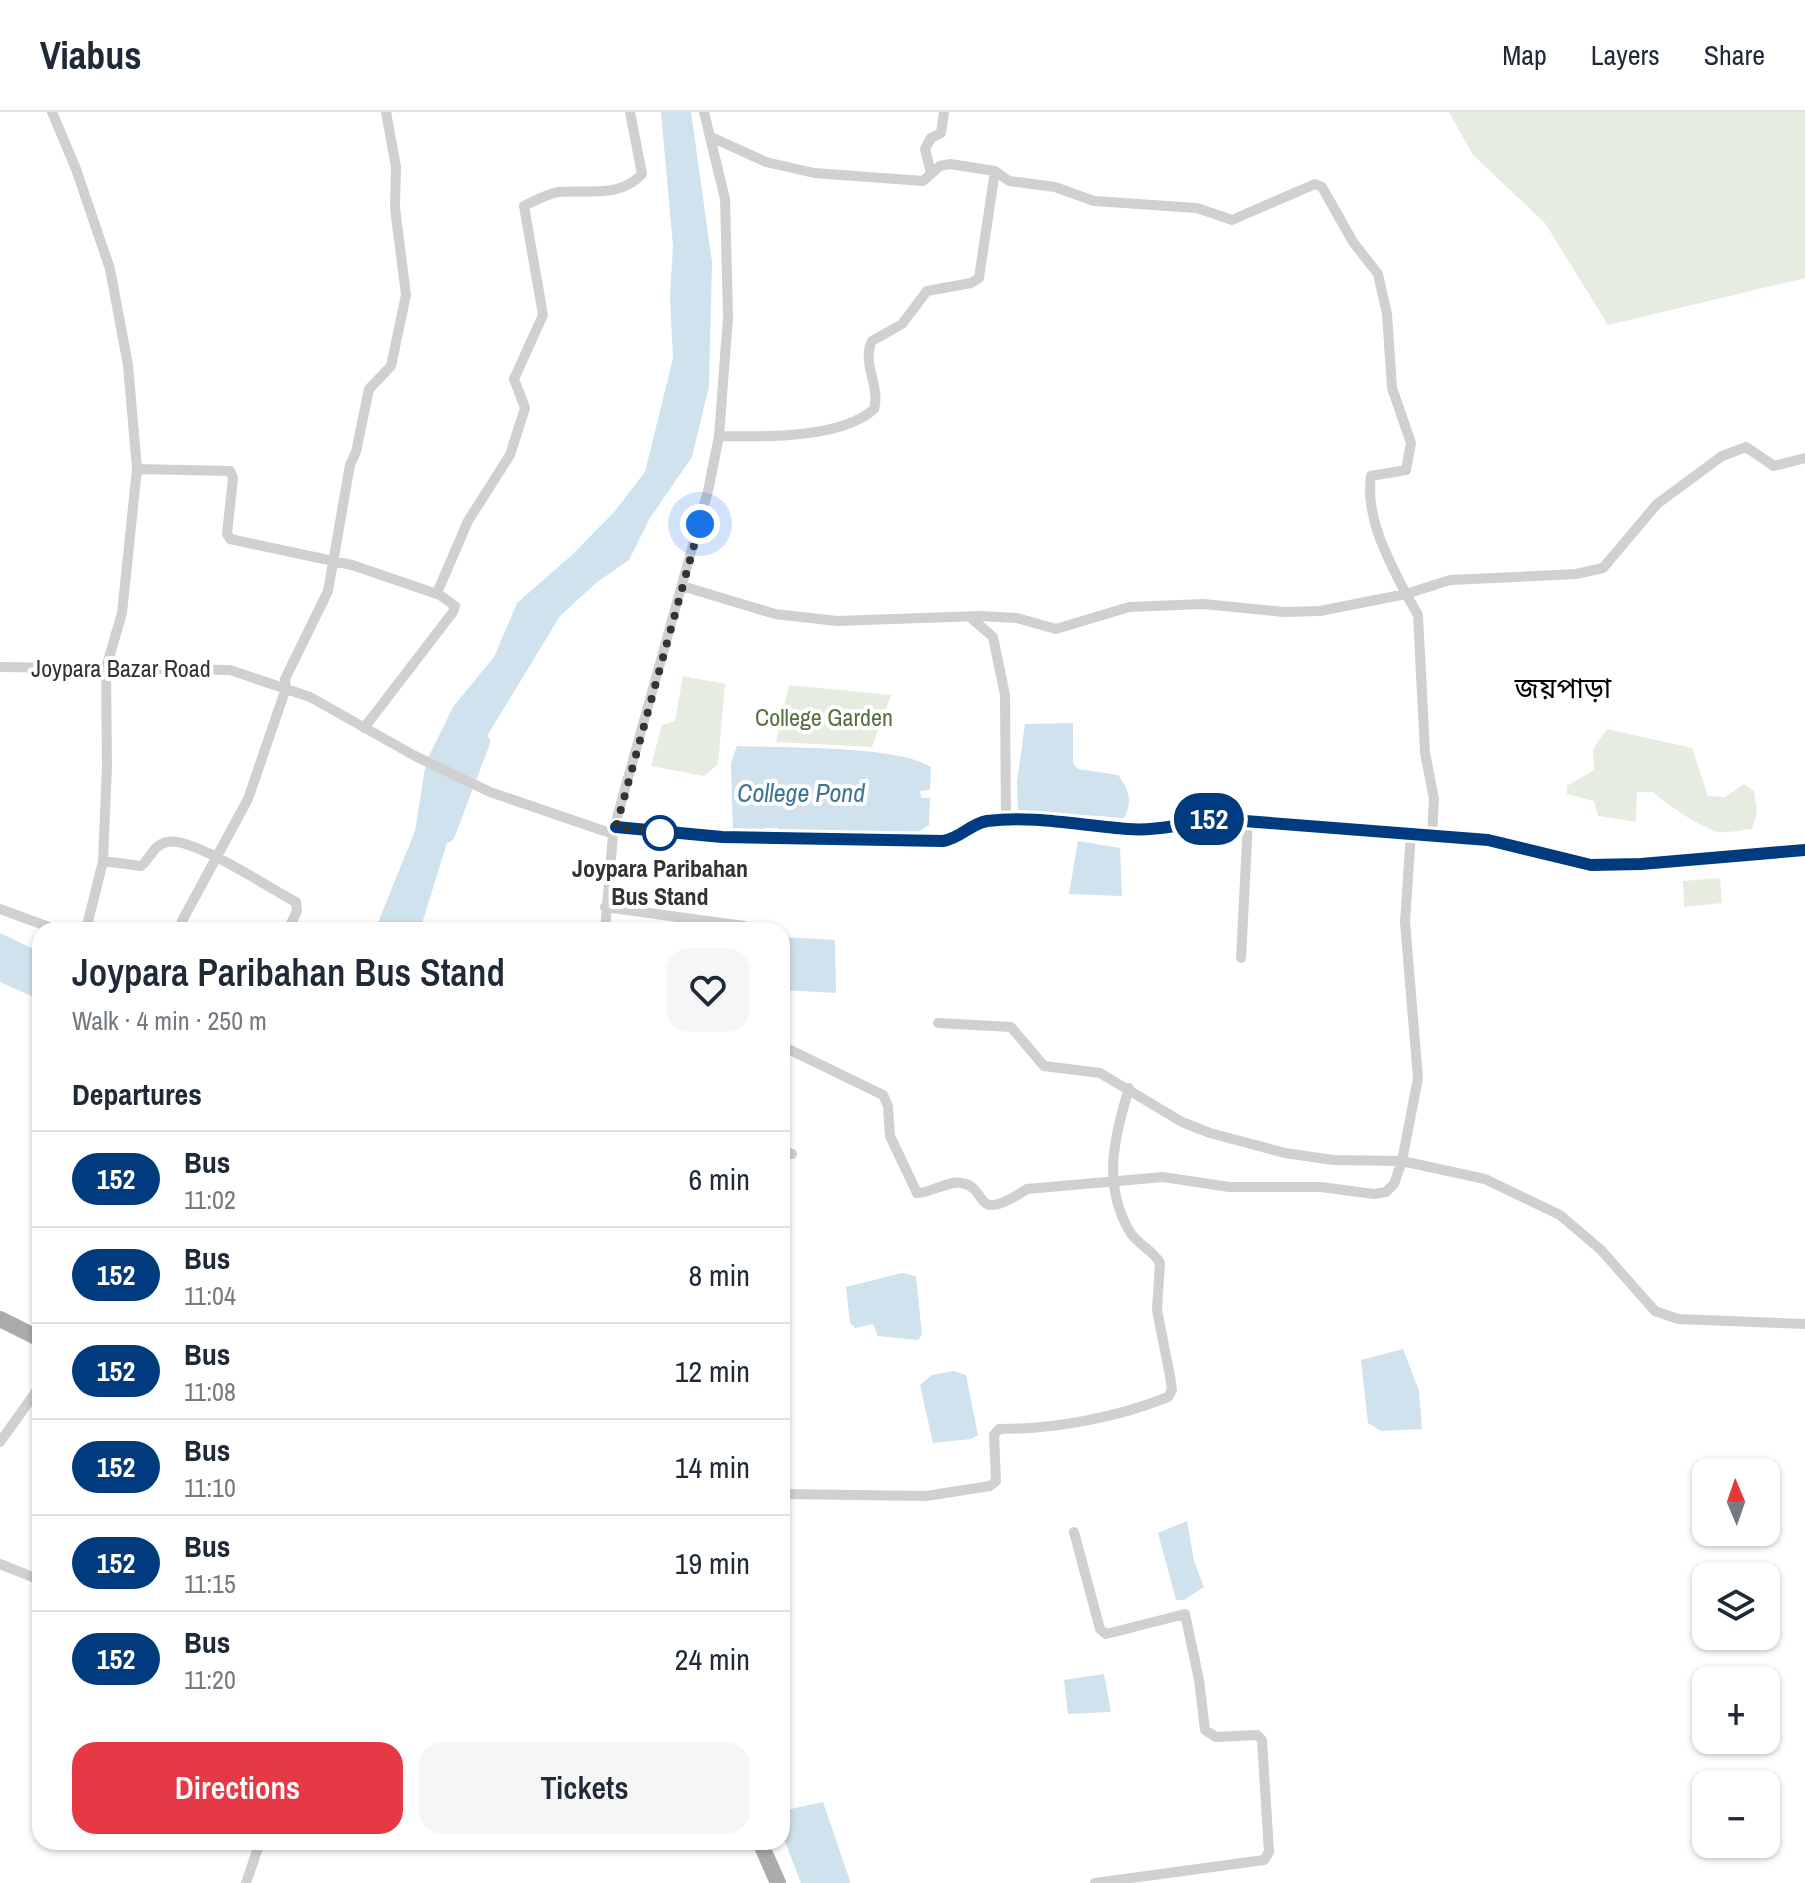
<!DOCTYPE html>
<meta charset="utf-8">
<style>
:root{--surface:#fff;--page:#f6f6f7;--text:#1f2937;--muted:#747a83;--line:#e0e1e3;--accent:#e63946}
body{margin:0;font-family:"Archivo Narrow","Noto Sans Bengali",sans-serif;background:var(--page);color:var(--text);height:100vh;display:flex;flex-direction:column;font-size:30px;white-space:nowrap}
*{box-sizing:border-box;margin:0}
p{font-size:26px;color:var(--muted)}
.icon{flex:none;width:44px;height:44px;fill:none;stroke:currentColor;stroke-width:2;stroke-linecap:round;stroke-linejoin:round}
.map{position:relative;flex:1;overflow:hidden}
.panel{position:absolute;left:32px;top:810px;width:758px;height:928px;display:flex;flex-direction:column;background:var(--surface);border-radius:24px;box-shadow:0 2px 6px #0004}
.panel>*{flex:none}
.badge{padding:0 16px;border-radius:26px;font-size:28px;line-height:52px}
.needle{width:52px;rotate:358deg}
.fabs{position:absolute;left:1692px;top:1346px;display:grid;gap:16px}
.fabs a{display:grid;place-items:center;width:88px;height:88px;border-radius:16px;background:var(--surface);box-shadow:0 2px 6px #0004;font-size:40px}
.you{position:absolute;width:40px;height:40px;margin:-20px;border:6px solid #fff;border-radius:50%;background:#1a73e8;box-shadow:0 0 0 12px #1a73e833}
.map>.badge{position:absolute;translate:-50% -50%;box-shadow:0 0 0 4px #fff}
h2{padding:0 40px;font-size:30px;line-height:72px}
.round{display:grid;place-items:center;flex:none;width:84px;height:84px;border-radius:24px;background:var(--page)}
.headline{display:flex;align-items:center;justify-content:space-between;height:136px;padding:0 40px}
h1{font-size:38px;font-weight:600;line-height:60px}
.action{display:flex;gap:16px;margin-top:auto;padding:16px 40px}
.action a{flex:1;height:92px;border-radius:24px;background:var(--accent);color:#fff;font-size:32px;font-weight:600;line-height:92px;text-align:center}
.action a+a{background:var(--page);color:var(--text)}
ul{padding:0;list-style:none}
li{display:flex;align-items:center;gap:24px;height:96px;padding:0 40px;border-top:2px solid var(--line)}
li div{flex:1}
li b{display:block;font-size:30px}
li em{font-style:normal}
li .badge{min-width:88px;font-weight:700;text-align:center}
header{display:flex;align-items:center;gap:48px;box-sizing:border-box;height:112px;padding:0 40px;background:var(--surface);border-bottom:2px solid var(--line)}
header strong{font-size:38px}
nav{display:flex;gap:44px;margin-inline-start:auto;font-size:28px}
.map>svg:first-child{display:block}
.green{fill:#e6ecdf}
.water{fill:#cfe2ee}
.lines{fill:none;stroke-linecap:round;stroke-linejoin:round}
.river{stroke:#cfe2ee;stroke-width:18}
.minor{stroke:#d0d0d0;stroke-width:10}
.primary{stroke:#ababab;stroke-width:16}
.line-casing{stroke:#fff;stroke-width:18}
.line{stroke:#003b80;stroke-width:12}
.walk{stroke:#333;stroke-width:8;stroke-dasharray:0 14.4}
.stop-dot{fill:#fff;stroke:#003b80;stroke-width:4}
.labels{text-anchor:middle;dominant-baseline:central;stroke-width:8;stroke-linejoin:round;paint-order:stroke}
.street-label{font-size:24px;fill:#333;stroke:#fff}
.park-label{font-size:24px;fill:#56703f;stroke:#fff}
.stop-label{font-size:24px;font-weight:bold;fill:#333;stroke:#fff}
.water-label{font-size:26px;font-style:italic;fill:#3f7597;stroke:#fff}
.quarter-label{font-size:28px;fill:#000;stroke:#fff}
</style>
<header>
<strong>Viabus</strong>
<nav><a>Map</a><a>Layers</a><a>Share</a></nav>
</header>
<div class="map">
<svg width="1805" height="1771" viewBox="0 0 1805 1771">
<rect width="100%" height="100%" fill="#fff"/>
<!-- green -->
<path class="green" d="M1449 0H1805V166L1608 213 1545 111 1473 43Z
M683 564 725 572 718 652 704 664 651 654 662 613 675 609Z
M789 573 891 583 872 635 776 630Z
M1607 617 1692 636 1708 684 1725 685 1744 672 1754 679 1757 700 1752 717C1741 718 1730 721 1719 720 1708 720 1661 689 1653 680H1637L1636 710 1598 704 1594 689 1567 682V674L1594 658 1593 637Z
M1720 766 1722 791 1684 795 1683 769Z"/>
<!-- water -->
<path class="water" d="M661 0H691L712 150 709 274 692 345 650 406 629 448 596 471 560 504 473 647 420 818H375L415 719 426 650 453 595 494 545 517 491 573 442 614 400 645 360 673 246 670 186 673 134Z
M1073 611V651L1078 657 1118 663C1129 677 1133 690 1124 706L1018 698 1017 670 1025 612Z
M737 634C781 636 897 633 931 655L930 678 920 679 921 686H930L929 713 916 721 779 722 778 716H764V722L733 720 731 651Z
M1078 729 1120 736 1122 784 1069 782Z
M0 821 40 840V888L0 870Z
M782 825 835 828 836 881 782 878Z
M902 1161 916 1164 922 1223 918 1228 878 1224 873 1212 855 1216 850 1211 846 1175Z
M1403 1237 1419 1279 1422 1317 1381 1319 1368 1311 1361 1248Z
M954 1259 966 1263 978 1323 971 1327 933 1331 920 1273 932 1263Z
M1187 1409 1194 1449 1204 1475 1184 1488H1176L1158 1421Z
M1104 1562 1111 1600 1068 1602 1064 1568Z
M823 1690 849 1766 850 1771H801L782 1722V1699Z"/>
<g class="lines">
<!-- river -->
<path class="river" d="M446 722 481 630"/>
<!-- minor -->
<path class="minor" d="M52 0 76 57 110 157 128 253 137 357 122 501 106 556 107 654 103 749 86 818
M711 25 766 50 814 61 923 69 940 54 950 52 995 59 1009 69 1055 75 1094 89 1197 96 1232 108 1315 72 1322 75 1353 130 1378 162 1387 202 1392 276 1411 331 1406 358 1371 364C1365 405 1388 447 1406 482L1450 468 1576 462 1603 456 1657 392 1722 344 1746 335 1774 354 1805 346
M931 61 925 37 931 26 941 21 944 0
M719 324C762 325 841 327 874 297 881 275 861 251 872 229L902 212 927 179 971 171 979 166 995 59
M137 357 230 359 233 366 227 422 230 427 352 453 437 482
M682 474 775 502 837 509 980 504 1017 506 1056 517 1129 495 1203 492 1284 500 1320 499 1406 482 1418 503 1425 641 1434 687 1432 723
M970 505 993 525 1005 583 1006 709
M0 555 230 558 310 585 415 644 490 680 613 722 605 818
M364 616 453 500 455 494 437 481 468 409 510 343 525 296 514 267 543 203 524 94C535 89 548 81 559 80 590 77 618 87 642 62L630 0
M616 715 722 725 943 729C961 726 970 712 987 709 1034 702 1082 714 1128 717 1162 720 1197 707 1232 708L1488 728 1591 753 1641 752 1805 738
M613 720 708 379 719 324 728 205 725 87 704 0
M103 749 141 754C151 746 153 733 167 730 192 724 270 777 296 790L297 799 288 818
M605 795 744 814
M0 797 57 818
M182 809 248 687 286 576 285 567 328 479 350 353 356 340 369 277 391 254 406 183 395 96 396 55 386 0
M1241 846 1248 709
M938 911 1011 915 1044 954 1100 961 1182 1010 1210 1021 1285 1041 1333 1048 1402 1049 1485 1067 1560 1103 1601 1138 1655 1199 1678 1207 1805 1212
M782 934 883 983 888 994 890 1024 917 1081C932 1081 948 1068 962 1071 990 1076 971 1114 1027 1077L1163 1065 1229 1075H1321L1374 1082 1386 1080 1394 1072 1402 1049 1418 966 1405 810 1411 721
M782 1040 792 1042
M0 1330 40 1274
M782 1382 926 1384 990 1374 996 1369 994 1323 999 1317C1054 1317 1116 1306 1168 1285L1172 1278 1170 1264 1157 1198 1160 1151C1153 1138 1137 1132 1130 1120 1102 1073 1114 1027 1129 976
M1074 1420 1100 1517 1106 1522 1185 1502 1199 1568 1205 1618 1216 1625 1257 1623 1262 1628 1269 1740 1264 1748 1095 1771
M0 1452 40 1468
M246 1771 260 1730"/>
<!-- primary -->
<path class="primary" d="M0 1207 40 1227
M760 1730 778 1771"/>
</g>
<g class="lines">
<!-- line casing -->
<g class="line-casing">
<path id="line" d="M616 715 722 725 943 729C961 726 970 712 987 709 1034 703 1082 714 1128 717 1162 720 1197 707 1232 708L1488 728 1591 753 1641 752 1805 738"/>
</g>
<!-- line -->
<use href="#line" class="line"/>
<!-- walk -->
<path class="walk" d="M660 721H665L616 715 700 412"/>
</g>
<!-- markers -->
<circle class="stop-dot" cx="660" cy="721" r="16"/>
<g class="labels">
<!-- street labels -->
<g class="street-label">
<text x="121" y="556">Joypara Bazar Road</text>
</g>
<!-- park labels -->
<g class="park-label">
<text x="824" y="605">College Garden</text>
</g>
<!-- stop labels -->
<g class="stop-label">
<text x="660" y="756">Joypara Paribahan<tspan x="660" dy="28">Bus Stand</tspan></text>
</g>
<!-- water labels -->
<g class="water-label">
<text x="801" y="680">College Pond</text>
</g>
<!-- quarter labels -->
<g class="quarter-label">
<text x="1563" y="576">জয়পাড়া</text>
</g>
</g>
</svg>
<div class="fabs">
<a><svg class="needle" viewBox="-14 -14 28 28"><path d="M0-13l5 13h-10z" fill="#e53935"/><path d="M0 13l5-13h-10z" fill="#747a83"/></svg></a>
<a><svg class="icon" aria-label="layers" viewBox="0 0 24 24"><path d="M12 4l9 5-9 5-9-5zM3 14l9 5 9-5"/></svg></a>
<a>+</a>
<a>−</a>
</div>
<div class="you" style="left:700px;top:412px"></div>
<b class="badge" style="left:1209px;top:707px;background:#003b80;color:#fff">152</b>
<section class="panel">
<div class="headline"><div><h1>Joypara Paribahan Bus Stand</h1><p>Walk · 4 min · 250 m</p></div><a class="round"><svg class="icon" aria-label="heart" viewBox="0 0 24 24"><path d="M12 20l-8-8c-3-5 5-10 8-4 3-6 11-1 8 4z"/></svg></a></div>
<h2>Departures</h2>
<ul>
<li><span class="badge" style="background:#003b80;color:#fff">152</span><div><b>Bus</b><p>11:02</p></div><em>6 min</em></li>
<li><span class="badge" style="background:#003b80;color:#fff">152</span><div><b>Bus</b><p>11:04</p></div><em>8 min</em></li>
<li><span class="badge" style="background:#003b80;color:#fff">152</span><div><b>Bus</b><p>11:08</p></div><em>12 min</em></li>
<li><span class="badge" style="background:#003b80;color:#fff">152</span><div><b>Bus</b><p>11:10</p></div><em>14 min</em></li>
<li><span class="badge" style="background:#003b80;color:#fff">152</span><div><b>Bus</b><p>11:15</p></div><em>19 min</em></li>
<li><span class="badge" style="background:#003b80;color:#fff">152</span><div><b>Bus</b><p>11:20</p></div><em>24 min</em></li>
</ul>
<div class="action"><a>Directions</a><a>Tickets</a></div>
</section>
</div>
